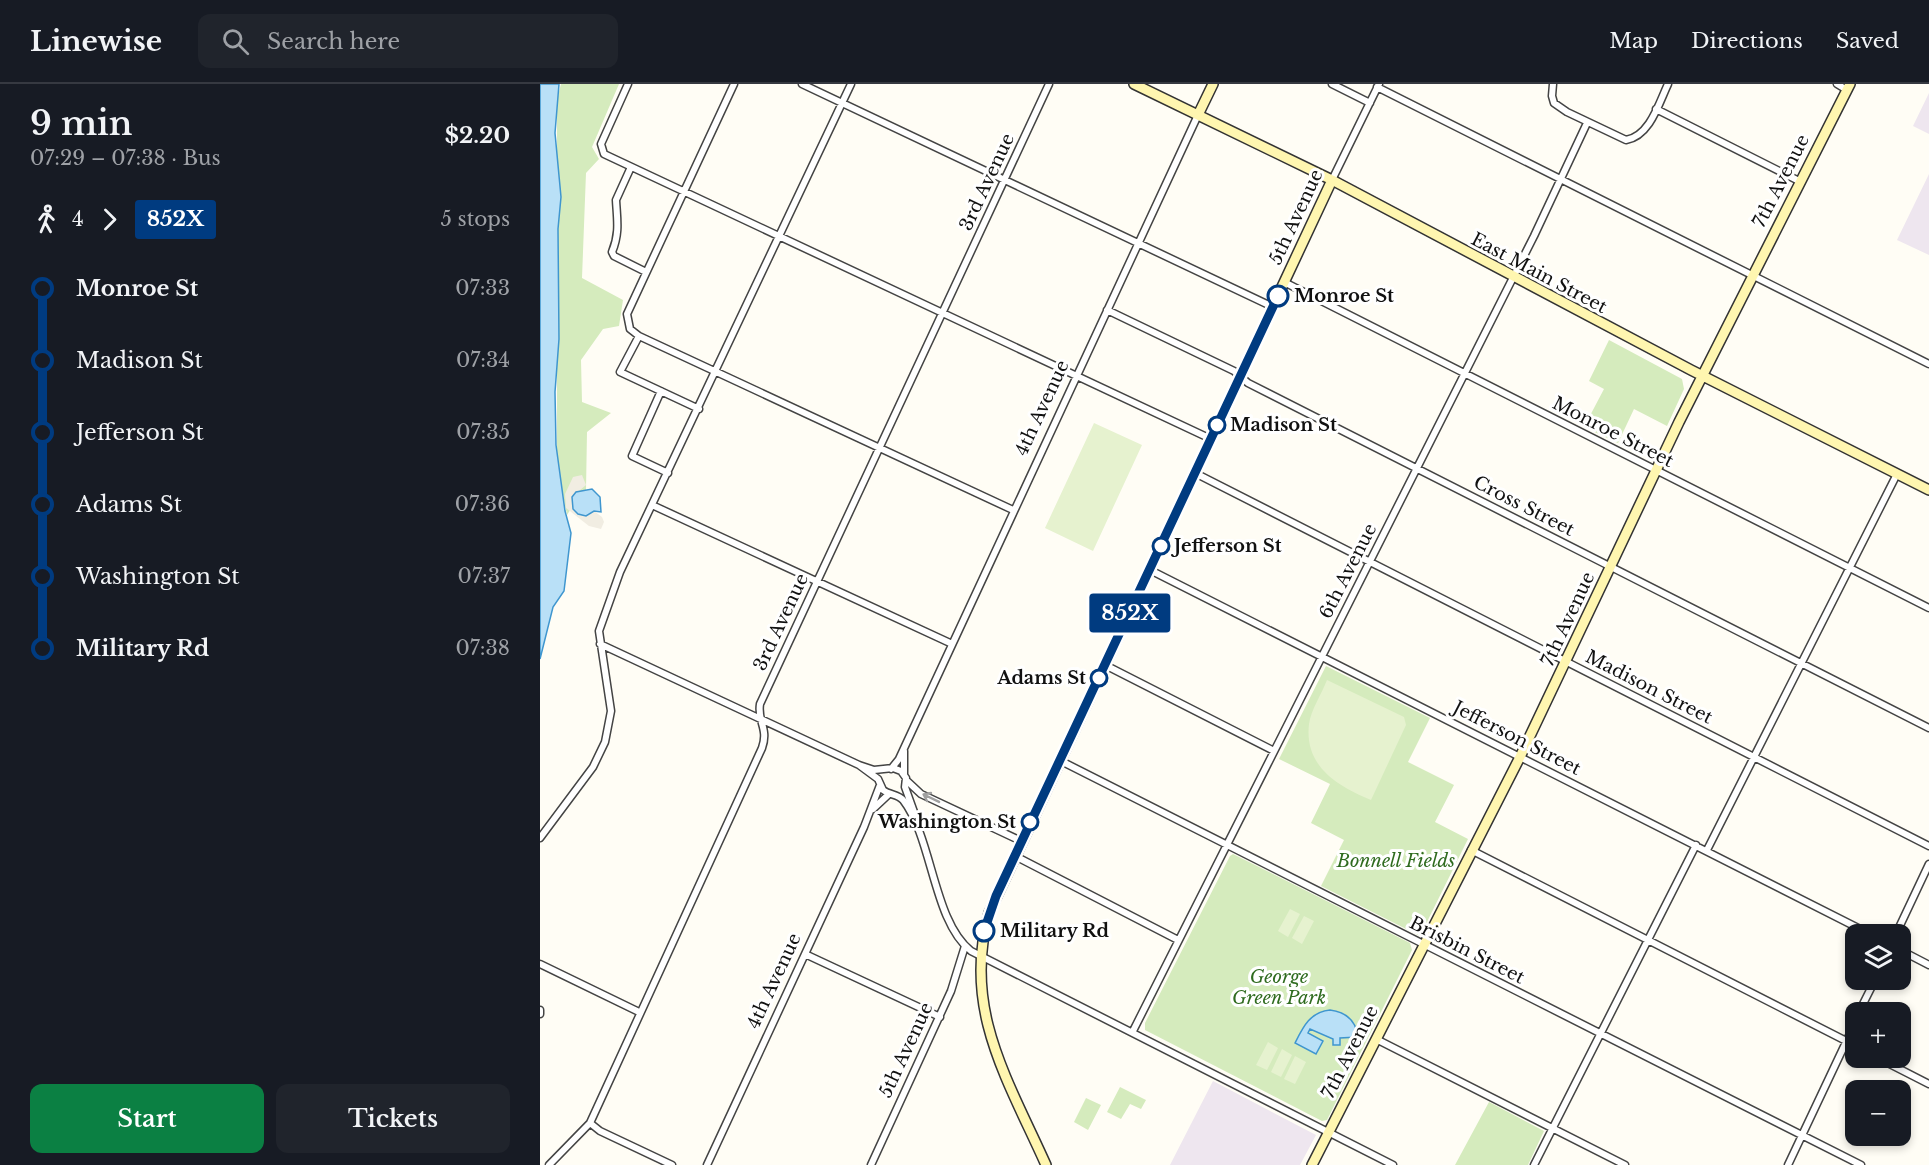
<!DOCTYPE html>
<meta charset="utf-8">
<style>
:root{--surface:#171b24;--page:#20242c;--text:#f1f3f6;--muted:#9ea1a6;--line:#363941;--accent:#0b8043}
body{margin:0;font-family:"Libre Baskerville",serif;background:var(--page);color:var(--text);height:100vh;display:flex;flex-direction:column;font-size:22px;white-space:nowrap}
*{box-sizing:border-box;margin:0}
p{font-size:20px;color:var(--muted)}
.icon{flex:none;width:33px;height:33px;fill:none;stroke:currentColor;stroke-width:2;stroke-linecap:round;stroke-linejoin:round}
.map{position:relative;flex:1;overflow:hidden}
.panel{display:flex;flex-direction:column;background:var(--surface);width:540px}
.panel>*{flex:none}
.badge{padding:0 12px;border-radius:4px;font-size:21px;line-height:39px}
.tools{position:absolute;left:1305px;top:840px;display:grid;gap:12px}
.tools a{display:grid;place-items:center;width:66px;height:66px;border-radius:12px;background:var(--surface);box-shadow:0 3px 9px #0003;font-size:30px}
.map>.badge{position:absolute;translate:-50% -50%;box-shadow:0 0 0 3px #fff}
.legs{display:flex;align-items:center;gap:9px;height:66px;padding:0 30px;font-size:20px}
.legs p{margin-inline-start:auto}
.headline{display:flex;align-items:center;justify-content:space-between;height:102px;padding:0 30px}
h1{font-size:33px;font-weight:600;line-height:45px}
.primary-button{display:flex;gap:12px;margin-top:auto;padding:12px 30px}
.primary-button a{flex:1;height:69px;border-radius:12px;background:var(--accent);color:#fff;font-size:24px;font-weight:600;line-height:69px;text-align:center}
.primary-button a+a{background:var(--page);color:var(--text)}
ul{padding:0 30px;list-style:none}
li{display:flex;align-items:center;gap:21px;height:72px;font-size:22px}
li i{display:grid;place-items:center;width:9px;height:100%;margin:0 8px;background:currentColor}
li i::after{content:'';width:15px;height:15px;margin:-8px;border:4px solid;border-radius:50%;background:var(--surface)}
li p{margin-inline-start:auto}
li:first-child i{background:linear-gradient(#0000 50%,currentColor 0)}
li:last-child i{background:linear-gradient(currentColor 50%,#0000 0)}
header{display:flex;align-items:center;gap:36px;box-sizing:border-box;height:84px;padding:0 30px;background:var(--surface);border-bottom:2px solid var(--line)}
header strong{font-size:28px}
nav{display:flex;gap:33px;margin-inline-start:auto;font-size:21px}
.search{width:420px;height:54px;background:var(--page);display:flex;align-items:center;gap:15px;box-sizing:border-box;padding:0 21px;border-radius:12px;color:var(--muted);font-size:22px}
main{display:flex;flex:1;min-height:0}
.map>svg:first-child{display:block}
.industrial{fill:#eee6ef}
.green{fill:#d5ebbd}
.pitch{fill:#e6f2cf}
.plaza{fill:#f1ede2}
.water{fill:#b9e0f7;stroke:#3f96cf;stroke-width:1.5}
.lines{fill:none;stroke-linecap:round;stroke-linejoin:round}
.street-casing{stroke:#444;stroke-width:9}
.secondary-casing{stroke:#333;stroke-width:12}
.street{stroke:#fff;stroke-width:6}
.secondary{stroke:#fff6b0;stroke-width:9}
.oneway{stroke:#a0a0a0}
.line-1-casing{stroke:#fff;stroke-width:14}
.line-1{stroke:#003b80;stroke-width:9}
.stop-1-dot{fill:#fff;stroke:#003b80;stroke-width:3}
.labels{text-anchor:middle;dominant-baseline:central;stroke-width:6;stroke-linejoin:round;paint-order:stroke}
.street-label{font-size:18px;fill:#111;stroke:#fff}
.stop-label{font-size:18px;font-weight:bold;fill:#111;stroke:#fff;text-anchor:start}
.park-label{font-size:18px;font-style:italic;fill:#2f6b1f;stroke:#fff}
</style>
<header>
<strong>Linewise</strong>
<div class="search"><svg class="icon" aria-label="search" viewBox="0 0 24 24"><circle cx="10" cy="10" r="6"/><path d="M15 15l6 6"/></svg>Search here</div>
<nav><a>Map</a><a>Directions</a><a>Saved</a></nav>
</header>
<main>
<section class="panel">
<div class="headline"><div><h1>9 min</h1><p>07:29 – 07:38 · Bus</p></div><b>$2.20</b></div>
<div class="legs"><svg class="icon" aria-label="walk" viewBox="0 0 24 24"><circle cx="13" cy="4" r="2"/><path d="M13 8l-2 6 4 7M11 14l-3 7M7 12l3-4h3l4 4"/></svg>4<svg class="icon" aria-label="forward" viewBox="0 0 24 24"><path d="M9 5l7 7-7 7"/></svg><b class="badge" style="background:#003b80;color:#fff">852X</b><p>5 stops</p></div>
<ul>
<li><i style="color:#003b80"></i><b>Monroe St</b><p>07:33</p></li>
<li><i style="color:#003b80"></i><span>Madison St</span><p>07:34</p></li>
<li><i style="color:#003b80"></i><span>Jefferson St</span><p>07:35</p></li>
<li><i style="color:#003b80"></i><span>Adams St</span><p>07:36</p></li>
<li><i style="color:#003b80"></i><span>Washington St</span><p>07:37</p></li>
<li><i style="color:#003b80"></i><b>Military Rd</b><p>07:38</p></li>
</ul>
<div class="primary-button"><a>Start</a><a>Tickets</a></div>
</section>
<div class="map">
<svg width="1389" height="1081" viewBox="0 0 1389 1081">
<rect width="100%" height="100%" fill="#fffdf5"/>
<!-- industrial -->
<path class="industrial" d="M1389 9V50L1373 42Z
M1389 90V171L1357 156Z
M673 997 776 1051 760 1081H630Z"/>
<!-- green -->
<path class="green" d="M21 0H79L52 63 59 75 46 89 42 194 83 216 79 242 63 245 41 276 42 318 71 329 47 348 46 406 41 409 27 431 17 380V16Z
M1069 256 1142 295 1144 305 1127 342 1094 325 1078 359 1044 343 1064 305 1049 297Z
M786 582 890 634 868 678 914 701 895 738 928 755 880 852 781 802 804 756 771 739 790 700 739 675Z
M693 770 870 859 872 866 787 1036 782 1037 605 946V939L690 772Z
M580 1003 606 1016 601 1025 590 1020 581 1035 567 1028Z
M546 1014 561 1021 548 1046 534 1038Z
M949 1018 1004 1047 988 1081H915Z"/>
<!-- pitch -->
<path class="pitch" d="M554 339 602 361 553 467 505 444Z
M787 596 864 633 866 641 831 716C797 702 764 682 769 640 771 626 782 609 787 596Z
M750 825 760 830 748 853 738 847Z
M764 832 774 837 762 860 752 854Z
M728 958 738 964 727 986 716 981Z
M742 965 752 971 741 993 731 988Z
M755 972 766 978 755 1000 744 995Z"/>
<!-- plaza -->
<path class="plaza" d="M42 391 46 401 32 413 48 429 54 427 62 433 64 438 61 445 49 442 26 424 25 410 33 393Z"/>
<!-- water -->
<path class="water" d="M0 0H19L15 49 21 113 18 145 19 255 15 308 16 361 25 427 31 449 24 507 13 523 0 575Z
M52 405 60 413 61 428 54 427 46 432 38 430 33 425 32 413 36 408Z
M790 926C806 928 816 937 818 953L800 954V961H793V955L770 945 768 949 783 957 776 970 755 959C763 943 770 928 790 926Z"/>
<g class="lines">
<!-- street casing -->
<g class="street-casing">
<path id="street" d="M88 0 61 60 64 70 671 355
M194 0 87 230 90 245 99 252 473 426
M262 0 733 223
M792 0 830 19
M1013 0 1012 12 1014 19 1027 28 1086 56C1110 52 1119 19 1128 0
M1297 0 1307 6
M837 3 1389 280
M1116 25 1259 97
M91 83 76 116C77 135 80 149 72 168L74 172 106 188
M792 96 839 0
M744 198 1389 524
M567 226 694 287 708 299 1389 644
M99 252 80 288 159 325
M121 307 92 372 128 389
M655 389 1389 762
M112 421 410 559
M610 486 1330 850
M60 560 319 681 334 686 353 684 361 687 366 694 365 703 374 728 373 734
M565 581 734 667
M364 667V690
M519 676 1321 1081
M319 681 338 695 343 706C349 711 358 710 363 716 393 755 393 837 431 867L853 1081
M351 685 359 675 658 31
M366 696 381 710 481 757
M333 725 349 710
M0 754 53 683 65 658 71 627 59 547 80 488 311 0
M931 766 1316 962
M1167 766 1357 390
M475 772 638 856
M1356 850 1389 780
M1360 866 1389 881
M265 870 400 933
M0 880 99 928
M0 926V930
M1319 928 1335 896
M593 947 994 152 1047 39
M836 955 1085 1081
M1338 974 1389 1000
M50 1039 60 1047 132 1081
M9 1081 50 1039 222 664C229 644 217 638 220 620L509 0
M167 1081 324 743 340 701
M331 1081 411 907 425 862
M994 1081 1156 761
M1248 1081 1316 937"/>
</g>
<!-- secondary casing -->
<g class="secondary-casing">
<path id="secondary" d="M594 0 792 96 1151 286 1389 406
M658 31 673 0
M506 1081C468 996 422 925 449 829L792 96
M772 1081 980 673 1139 338 1310 0"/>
</g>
<!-- street -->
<use href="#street" class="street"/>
<!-- secondary -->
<use href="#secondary" class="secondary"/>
</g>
<!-- one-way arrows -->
<defs><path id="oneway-shaft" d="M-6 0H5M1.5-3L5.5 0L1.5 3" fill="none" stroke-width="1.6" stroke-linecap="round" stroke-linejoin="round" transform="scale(1.5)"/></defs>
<use class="oneway" href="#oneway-shaft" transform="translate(391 714) rotate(-154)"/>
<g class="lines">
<!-- line-1 casing -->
<g class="line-1-casing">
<path id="line-1" d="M444 847 456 812 738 212"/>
</g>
<!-- line-1 -->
<use href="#line-1" class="line-1"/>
</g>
<!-- markers -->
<g class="stop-1-dot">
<circle cx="738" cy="212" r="10"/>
<circle cx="677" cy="341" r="8"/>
<circle cx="621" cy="462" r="8"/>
<circle cx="559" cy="594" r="8"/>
<circle cx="490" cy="738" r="8"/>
<circle cx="444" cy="847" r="10"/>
</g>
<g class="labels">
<!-- street labels -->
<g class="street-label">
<text transform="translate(1241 97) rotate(-63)">7th Avenue</text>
<text transform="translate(447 98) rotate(-65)">3rd Avenue</text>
<text transform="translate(756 133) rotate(-65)">5th Avenue</text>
<text transform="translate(999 189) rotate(28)">East Main Street</text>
<text transform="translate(502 324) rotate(-65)">4th Avenue</text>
<text transform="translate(1073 348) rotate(27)">Monroe Street</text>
<text transform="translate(984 422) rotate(27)">Cross Street</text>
<text transform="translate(808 487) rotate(-63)">6th Avenue</text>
<text transform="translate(1028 535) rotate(-65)">7th Avenue</text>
<text transform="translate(241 538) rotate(-65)">3rd Avenue</text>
<text transform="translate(1109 603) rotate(27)">Madison Street</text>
<text transform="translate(977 654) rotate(27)">Jefferson Street</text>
<text transform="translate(927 866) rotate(27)">Brisbin Street</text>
<text transform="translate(234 897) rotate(-65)">4th Avenue</text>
<text transform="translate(366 966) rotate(-65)">5th Avenue</text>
<text transform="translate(810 968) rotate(-63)">7th Avenue</text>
</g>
<!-- stop labels -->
<g class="stop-label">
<text x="754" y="212">Monroe St</text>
<text x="690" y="341">Madison St</text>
<text x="634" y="462">Jefferson St</text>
<text x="546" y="594" text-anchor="end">Adams St</text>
<text x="476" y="738" text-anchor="end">Washington St</text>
<text x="460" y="847">Military Rd</text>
</g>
<!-- park labels -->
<g class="park-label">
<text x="856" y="777">Bonnell Fields</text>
<text x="739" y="893">George<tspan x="739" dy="21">Green Park</tspan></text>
</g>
</g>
</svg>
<div class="tools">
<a><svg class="icon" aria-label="layers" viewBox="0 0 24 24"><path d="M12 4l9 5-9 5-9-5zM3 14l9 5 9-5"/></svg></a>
<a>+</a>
<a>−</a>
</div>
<b class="badge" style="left:590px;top:529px;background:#003b80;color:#fff">852X</b>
</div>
</main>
